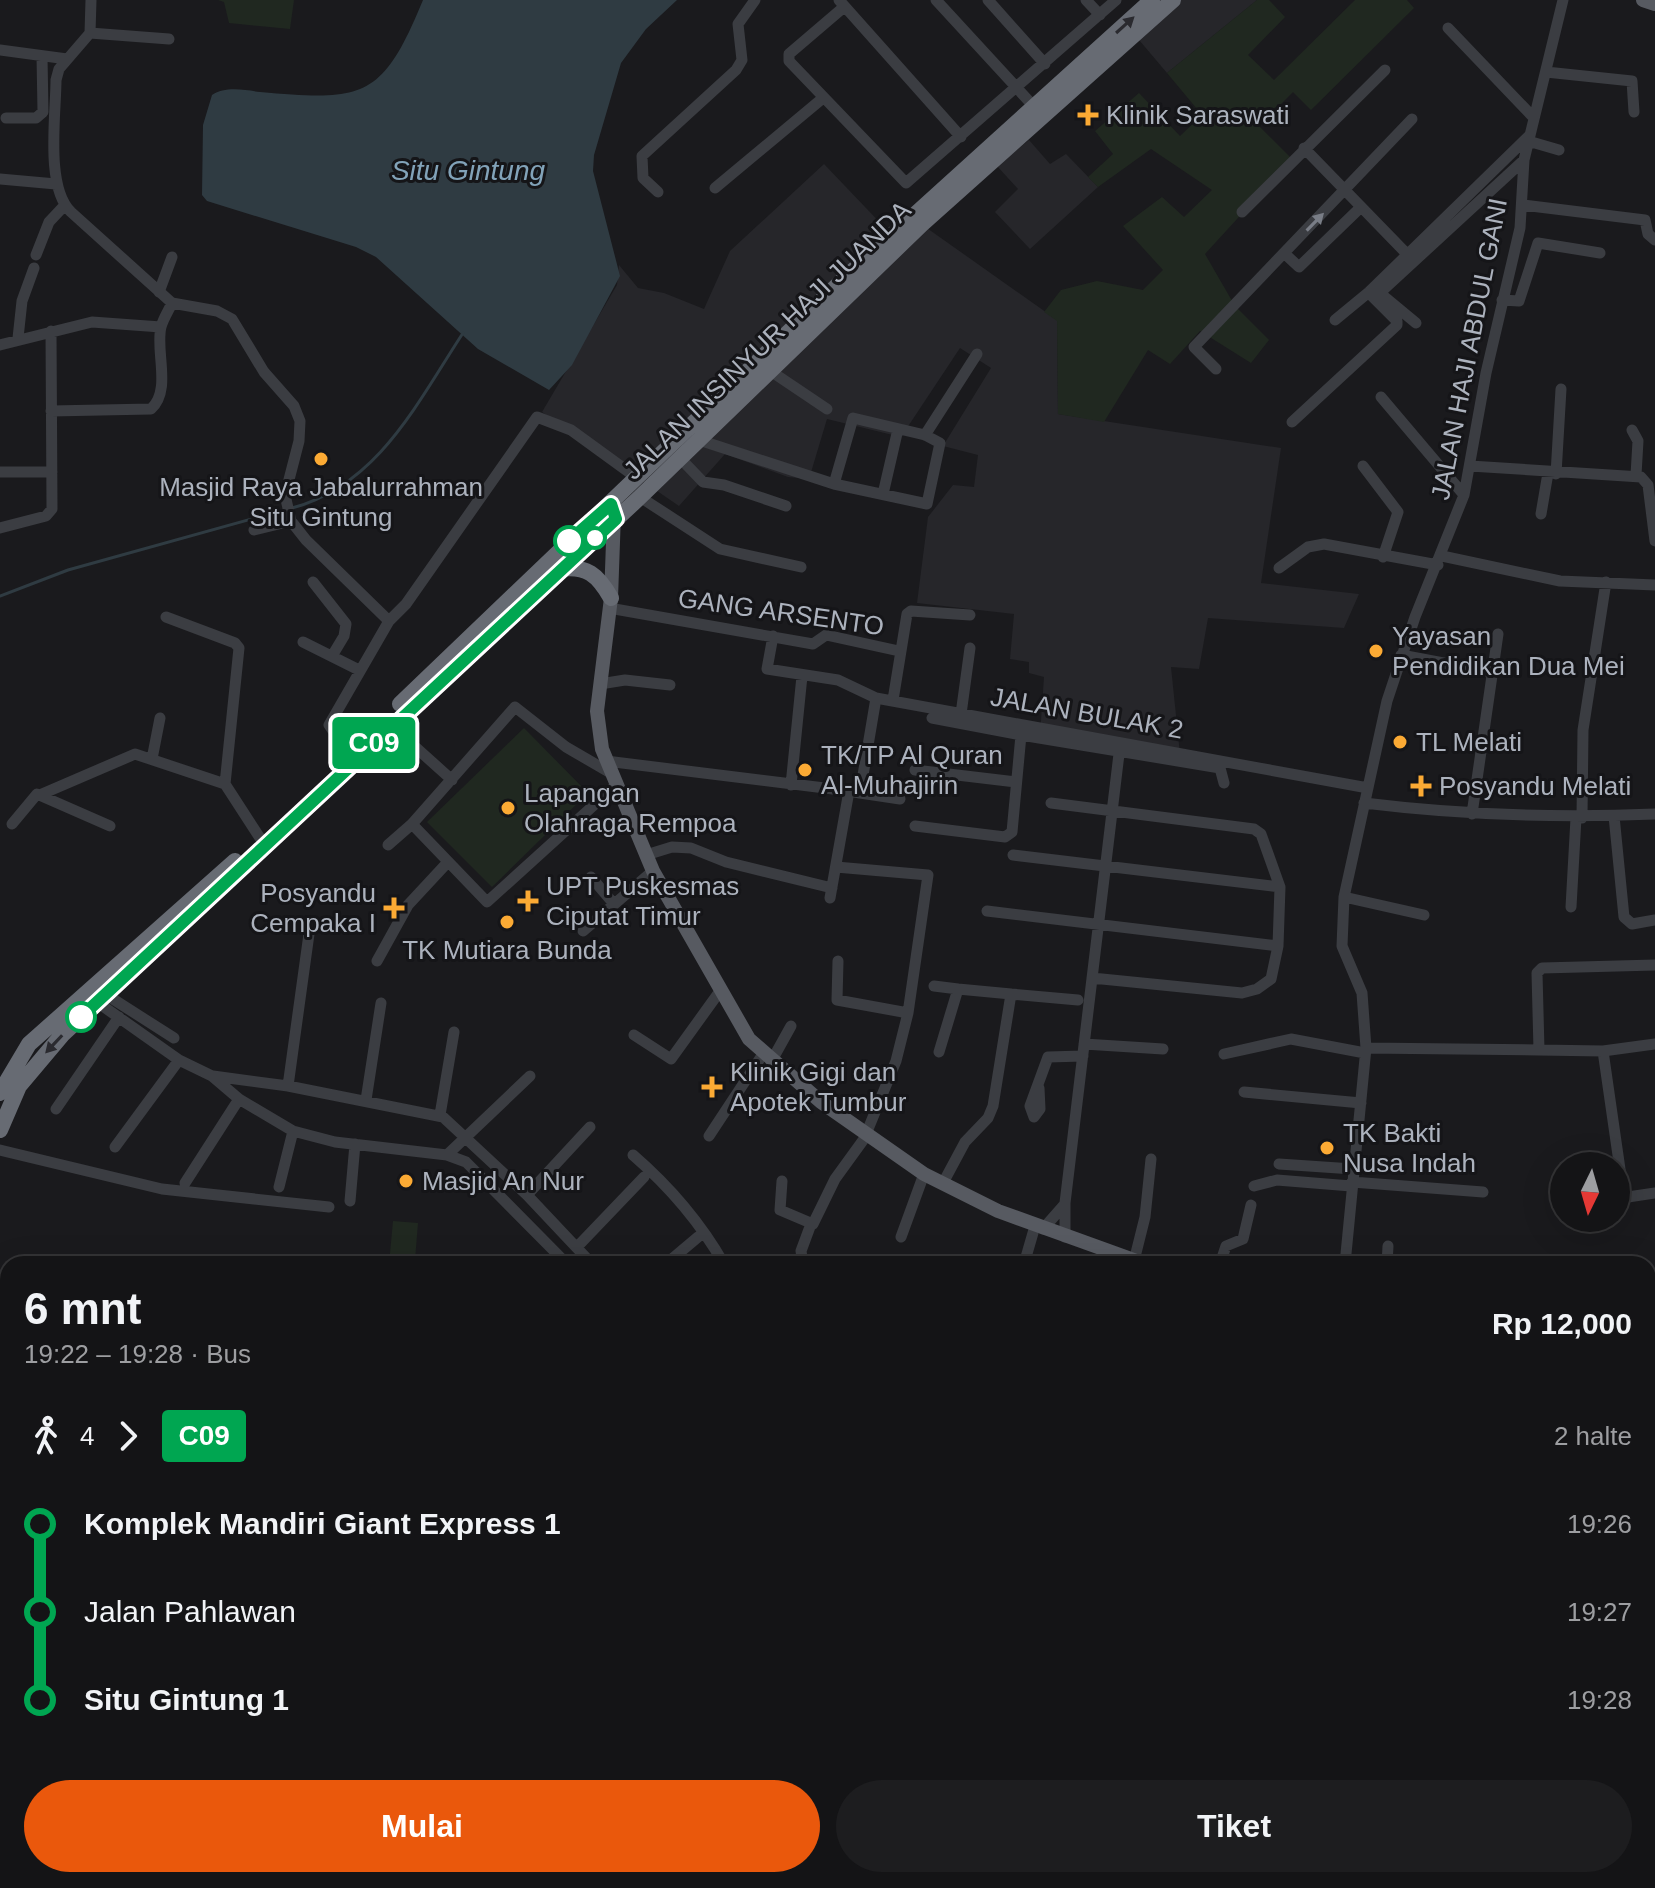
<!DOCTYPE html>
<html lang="id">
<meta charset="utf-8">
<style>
:root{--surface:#141416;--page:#1d1d1f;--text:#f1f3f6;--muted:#9d9ea1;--line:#333335;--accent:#ea580c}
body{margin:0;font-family:Arial,sans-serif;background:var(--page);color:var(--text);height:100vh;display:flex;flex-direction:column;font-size:30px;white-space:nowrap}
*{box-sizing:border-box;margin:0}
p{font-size:26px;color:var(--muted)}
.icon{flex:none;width:44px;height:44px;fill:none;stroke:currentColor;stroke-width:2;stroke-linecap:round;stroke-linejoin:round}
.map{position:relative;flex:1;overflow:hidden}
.drawer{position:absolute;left:0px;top:1256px;width:1656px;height:632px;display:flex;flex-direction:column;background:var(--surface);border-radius:24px 24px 0 0;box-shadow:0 8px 32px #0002,0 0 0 2px var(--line)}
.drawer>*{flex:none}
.badge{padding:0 16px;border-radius:6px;font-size:28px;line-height:52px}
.needle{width:52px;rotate:185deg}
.buttons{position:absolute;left:1550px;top:1152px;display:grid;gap:16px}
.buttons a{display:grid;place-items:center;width:80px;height:80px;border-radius:50%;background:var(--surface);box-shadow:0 8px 32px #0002,0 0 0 2px var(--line);font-size:40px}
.map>.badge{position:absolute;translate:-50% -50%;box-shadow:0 0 0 4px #fff}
.legs{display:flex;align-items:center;gap:12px;height:88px;padding:0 24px;font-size:26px}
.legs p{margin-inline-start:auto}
.overview{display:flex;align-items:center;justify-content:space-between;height:136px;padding:0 24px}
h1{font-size:44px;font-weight:800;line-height:60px}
.primary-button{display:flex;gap:16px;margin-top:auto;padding:16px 24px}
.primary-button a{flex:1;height:92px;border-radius:48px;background:var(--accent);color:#fff;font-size:32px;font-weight:800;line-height:92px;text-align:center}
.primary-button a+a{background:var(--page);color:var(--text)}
ul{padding:0 24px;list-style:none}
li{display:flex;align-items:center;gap:28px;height:88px;font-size:30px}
li i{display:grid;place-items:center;width:12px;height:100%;margin:0 10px;background:currentColor}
li i::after{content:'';width:20px;height:20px;margin:-10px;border:6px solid;border-radius:50%;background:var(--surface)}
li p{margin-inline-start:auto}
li:first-child i{background:linear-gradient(#0000 50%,currentColor 0)}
li:last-child i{background:linear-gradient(currentColor 50%,#0000 0)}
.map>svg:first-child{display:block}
.built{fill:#26262a}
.green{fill:#202820}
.water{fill:#2f3b42}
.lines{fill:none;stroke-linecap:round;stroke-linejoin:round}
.stream{stroke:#2f3b42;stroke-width:3}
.minor{stroke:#3b3d42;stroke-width:11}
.major{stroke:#575a61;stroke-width:14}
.highway{stroke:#676b73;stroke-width:16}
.oneway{fill:#2a2a2f}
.oneway2{fill:#797d86}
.line-1-casing{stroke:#fff;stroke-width:18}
.line-1{stroke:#00a651;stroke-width:12}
.poi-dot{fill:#fbaa34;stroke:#151518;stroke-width:3}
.stop-1-dot{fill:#fff;stroke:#00a651;stroke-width:4}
.labels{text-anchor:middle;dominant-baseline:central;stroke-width:6;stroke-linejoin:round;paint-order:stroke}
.poi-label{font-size:26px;fill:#acb2bd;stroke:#151518;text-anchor:start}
.street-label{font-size:26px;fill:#acb2bd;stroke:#151518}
.water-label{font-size:28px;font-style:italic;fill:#82a3b9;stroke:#151518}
</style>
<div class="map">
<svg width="1655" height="1888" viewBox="0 0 1655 1888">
<rect width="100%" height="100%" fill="#1a1a1d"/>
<!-- built -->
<path class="built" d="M1147 0H1257L1167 73 1123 21Z
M1029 140 1050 164 1066 154 1098 187 1030 249 995 212 1018 189 997 166Z
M824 164 887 230 907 214 1057 320 1058 414 1281 448 1261 583 1359 594 1344 628 1208 618 1199 669 1171 667 1180 754 1040 735 1044 677 1029 673V662L1010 659 1014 614 917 603 928 517 953 485 974 487 978 455 943 446 991 368 960 348 901 437 827 419 809 479 788 477 725 454 679 506 542 412 617 285 619 265 638 288 664 293 704 309 730 251Z
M272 1880H1085L1082 1888H271Z"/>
<!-- green -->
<path class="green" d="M218 0H294L290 29 229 23 224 2Z
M1257 0H1269L1285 17 1248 55 1274 80 1355 0H1407L1414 8 1311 110 1293 92 1259 126 1292 159 1205 254 1235 306 1269 340 1251 363 1200 331 1170 364 1148 350 1104 422 1058 414 1057 321 1044 312 1061 290 1097 281 1143 290 1163 270 1123 226 1162 197 1184 217 1212 190 1151 149 1098 187 1088 177 1113 154 1095 131 1139 93 1180 136 1202 115 1167 73Z
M524 728 588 793 492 887 427 822Z
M393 1221 418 1223 415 1260 438 1264H389Z"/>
<!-- water -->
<path class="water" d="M423 0H677L646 29 621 63 594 155 593 171 620 276 572 365 549 390 478 349 376 257 356 247 207 201 202 195 203 125 212 95C225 86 245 90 260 92 363 101 382 100 423 0Z
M1648 1332 1655 1333V1537L1654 1522 1648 1517Z"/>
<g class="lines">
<!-- stream -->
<path class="stream" d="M292 508C378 485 417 403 463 333
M0 596 68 570 284 510"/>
<!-- minor -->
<path class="minor" d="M91 0 90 33 59 69 56 80C56 114 45 187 71 212L172 303 217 311 232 319 264 372 294 406 300 421 299 441 285 495 291 521 306 540 389 621 329 725 349 754
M839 0 961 137
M936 0 1038 111
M988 0 1045 64
M1086 0 1100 15
M844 7 789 54V61L906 183 1116 0
M1448 28 1534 118
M90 33 169 39
M0 50 67 59
M1546 72 1632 81 1634 112
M6 118H36L43 112 42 56
M1528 141 1559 150
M1304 148 1406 253
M0 179 56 184
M715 188 823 98
M658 192 643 178 642 156 736 70 742 60 738 24 755 0
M1523 205 1645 220 1648 234 1655 240
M1242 212 1385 70
M1284 253 1299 267 1361 207
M36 255 49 222 64 206
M159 292 172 257
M1502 300 1519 301 1538 243 1600 253
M1335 320 1369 292 1529 136
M1416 323 1381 294 1383 290 1524 160
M18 338 22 301 34 268
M0 345 92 322 161 327
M1216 369 1194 347 1412 119
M769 370 827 409
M1381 397 1464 495
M51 411 151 409C172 390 155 351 161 327 163 319 169 310 172 303
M853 418 925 435 940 443 927 504 834 484Z
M1292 422 1397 325V321L1369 293
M1632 430 1638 441 1636 475
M925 435 977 354
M699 440 834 484
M680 458 703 482 724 485 786 506
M1363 466 1398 512 1383 557
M1470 466 1641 477 1648 485 1655 541
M0 472H52
M1556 474 1561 389
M883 494 898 429
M640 497 720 549 801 567
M1541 514 1548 473
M0 528 46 516 52 509 51 331
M254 530 291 521
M1442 556 1560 581 1655 585
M1279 568 1308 547 1324 544 1438 565
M313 582 346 624 344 636 332 656
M609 608 813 644 826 635 899 651
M166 617 235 643 239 648 225 784 260 838
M389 621 406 604 537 417 571 430 637 478
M773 636 767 669 838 680 876 698 1368 788
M303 642 359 670
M1401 655 1491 672
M600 684 625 680 670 685
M893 700 907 614 911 611 970 615
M961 714 970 648
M392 726 452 780
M1021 735 1220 768 1224 783
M152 759 160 718
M606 761 849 791 830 898
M915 770 1016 782
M791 785 802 676
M849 791 860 793 876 698
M860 793 900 799
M42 794 135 754 225 784
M1051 803 1254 829 1261 834 1280 887 1278 946 1271 979 1257 989 1242 993 1092 978
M1364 803C1461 815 1557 818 1655 814
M1472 814 1498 634
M1614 816 1624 917 1632 924 1655 920
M1582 818 1583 730 1606 582
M12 824 37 794 110 826
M412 824 487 902 615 786
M915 826 1005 837 1012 832 1021 735 932 718
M388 845 412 824 515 707 566 747 609 772
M646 855 672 847 691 848 726 862 832 888
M1013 855 1280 887
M591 877 614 904
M1344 897 1424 915
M1571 907 1576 818
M987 911 1278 946
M583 931 653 871
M377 961 408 905 447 863
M838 961 837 1000 908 1013
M1655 965 1542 968 1537 973 1539 1050 1603 1051 1655 1044
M934 986 958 989
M105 994 174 1038
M97 1002 179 1060 212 1076 239 1099 293 1131 335 1142 447 1155 466 1162 567 1264
M634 1035 671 1059 720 991
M1084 1044 1163 1049
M1366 1048 1539 1050
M1603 1051 1623 1190 1628 1197 1655 1193
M939 1052 958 989 1011 994
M1224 1054 1291 1039 1365 1053
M771 1062 791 1026
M213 1076 288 1086 443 1117 527 1195 592 1264
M288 1086 309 934
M1039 1088 1040 1109 1034 1117 1030 1106 1048 1057 1083 1056
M1244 1092 1361 1103
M366 1100 381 1003
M56 1109 119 1017
M440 1115 454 1032
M709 1136 763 1054
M115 1147 179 1060
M0 1150 162 1189 329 1207
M447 1155 530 1076
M633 1155C670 1187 700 1222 724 1264
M1279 1164 1353 1169
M782 1181 780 1210 813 1224 835 1179 864 1139 896 1061 908 1013 928 875 836 867
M1352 1182 1483 1192
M185 1183 239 1099
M943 1183 965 1142 988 1118 993 1106 1011 994 1078 1000
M1254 1186 1277 1180 1351 1186
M279 1187 293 1131
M527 1195 590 1127
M350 1201 355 1144
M1043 1229 1065 1204
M901 1237 924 1174
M1065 1237V1203L1119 754
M577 1247 644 1177
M1134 1261 1145 1217 1151 1159
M666 1264 698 1237
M803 1264 801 1251 811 1224
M1024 1264 1035 1226
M1220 1264 1226 1246 1243 1239 1251 1205
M1345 1264 1366 1048 1362 993 1342 946 1344 897 1387 701 1415 617 1464 495 1486 373 1520 228 1524 160 1563 0
M1387 1264 1388 1246
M0 1293H8
M0 1487H8
M1648 1609 1655 1608
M0 1658 8 1660
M0 1721 8 1723
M1648 1804 1655 1766
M0 1814 8 1815
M45 1888 46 1880
M133 1888 134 1880
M1386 1888V1880
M1481 1888 1484 1880
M1572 1888V1880"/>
<!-- major -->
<path class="major" d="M1643 0 1655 4
M614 514 611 598 597 711 602 749 653 871 749 1039 821 1102 924 1174 998 1211 1145 1264
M1099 1888 1102 1880"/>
<!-- highway -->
<path class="highway" d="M559 569C587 565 598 575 611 598
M400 704 845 278 1152 0
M0 1093 29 1044 235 861
M0 1130 19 1086 62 1035 640 497 922 224 1173 0
M0 1365 8 1388
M0 1404 8 1431
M0 1589 8 1545
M0 1630 8 1609"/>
</g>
<!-- one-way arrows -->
<defs><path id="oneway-solid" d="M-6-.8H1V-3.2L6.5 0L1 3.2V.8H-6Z" transform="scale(2)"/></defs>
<g class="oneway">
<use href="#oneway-solid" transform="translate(1125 25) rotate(-42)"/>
<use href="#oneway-solid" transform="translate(54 1044) rotate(133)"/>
</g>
<use class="oneway2" href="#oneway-solid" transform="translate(1315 222) rotate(-46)"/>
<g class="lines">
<!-- line-1 casing -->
<g class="line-1-casing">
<path id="line-1" d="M81 1017 616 519 611 504 569 541"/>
</g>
<!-- line-1 -->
<use href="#line-1" class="line-1"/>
</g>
<!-- markers -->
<g class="poi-dot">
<path d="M1084 103h8v8h8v8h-8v8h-8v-8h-8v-8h8z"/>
<circle cx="321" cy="459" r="8"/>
<circle cx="1376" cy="651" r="8"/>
<circle cx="1400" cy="742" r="8"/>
<circle cx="805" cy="770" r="8"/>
<path d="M1417 774h8v8h8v8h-8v8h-8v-8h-8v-8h8z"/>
<circle cx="508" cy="808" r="8"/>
<path d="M524 889h8v8h8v8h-8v8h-8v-8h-8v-8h8z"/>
<path d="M390 896h8v8h8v8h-8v8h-8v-8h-8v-8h8z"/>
<circle cx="507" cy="922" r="8"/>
<path d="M708 1075h8v8h8v8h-8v8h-8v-8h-8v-8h8z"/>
<circle cx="1327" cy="1148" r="8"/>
<circle cx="406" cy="1181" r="8"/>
</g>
<g class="stop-1-dot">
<circle cx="595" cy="538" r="10"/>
<circle cx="569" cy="541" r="14"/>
<circle cx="81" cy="1017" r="14"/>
</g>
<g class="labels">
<!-- poi labels -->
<g class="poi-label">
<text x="1106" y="115">Klinik Saraswati</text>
<text x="321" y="487" text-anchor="middle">Masjid Raya Jabalurrahman<tspan x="321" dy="30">Situ Gintung</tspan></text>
<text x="1392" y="636">Yayasan<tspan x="1392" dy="30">Pendidikan Dua Mei</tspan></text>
<text x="1416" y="742">TL Melati</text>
<text x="821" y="755">TK/TP Al Quran<tspan x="821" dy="30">Al-Muhajirin</tspan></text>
<text x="1439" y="786">Posyandu Melati</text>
<text x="524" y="793">Lapangan<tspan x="524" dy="30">Olahraga Rempoa</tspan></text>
<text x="546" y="886">UPT Puskesmas<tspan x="546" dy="30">Ciputat Timur</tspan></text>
<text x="376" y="893" text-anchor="end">Posyandu<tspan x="376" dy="30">Cempaka I</tspan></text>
<text x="507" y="950" text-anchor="middle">TK Mutiara Bunda</text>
<text x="730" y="1072">Klinik Gigi dan<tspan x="730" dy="30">Apotek Tumbur</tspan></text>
<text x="1343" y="1133">TK Bakti<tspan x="1343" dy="30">Nusa Indah</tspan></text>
<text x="422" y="1181">Masjid An Nur</text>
</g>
<!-- street labels -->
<g class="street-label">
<text transform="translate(767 340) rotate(-44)">JALAN INSINYUR HAJI JUANDA</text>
<text transform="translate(1469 349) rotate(-79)">JALAN HAJI ABDUL GANI</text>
<text transform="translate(781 612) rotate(8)">GANG ARSENTO</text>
<text transform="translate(1087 713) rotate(10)">JALAN BULAK 2</text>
</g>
<!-- water labels -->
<g class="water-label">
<text x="468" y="170">Situ Gintung</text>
</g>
</g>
</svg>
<div class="buttons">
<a><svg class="needle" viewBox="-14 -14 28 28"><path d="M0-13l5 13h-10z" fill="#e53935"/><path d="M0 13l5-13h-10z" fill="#9d9ea1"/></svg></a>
</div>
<b class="badge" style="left:374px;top:743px;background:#00a651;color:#fff">C09</b>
<section class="drawer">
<div class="overview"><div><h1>6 mnt</h1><p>19:22 – 19:28 · Bus</p></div><b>Rp 12,000</b></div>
<div class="legs"><svg class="icon" aria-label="walk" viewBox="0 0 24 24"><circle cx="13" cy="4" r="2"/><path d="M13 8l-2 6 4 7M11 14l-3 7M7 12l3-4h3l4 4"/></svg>4<svg class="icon" aria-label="forward" viewBox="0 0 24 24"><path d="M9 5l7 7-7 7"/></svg><b class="badge" style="background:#00a651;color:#fff">C09</b><p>2 halte</p></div>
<ul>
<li><i style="color:#00a651"></i><b>Komplek Mandiri Giant Express 1</b><p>19:26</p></li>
<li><i style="color:#00a651"></i><span>Jalan Pahlawan</span><p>19:27</p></li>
<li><i style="color:#00a651"></i><b>Situ Gintung 1</b><p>19:28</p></li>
</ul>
<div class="primary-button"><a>Mulai</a><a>Tiket</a></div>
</section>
</div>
